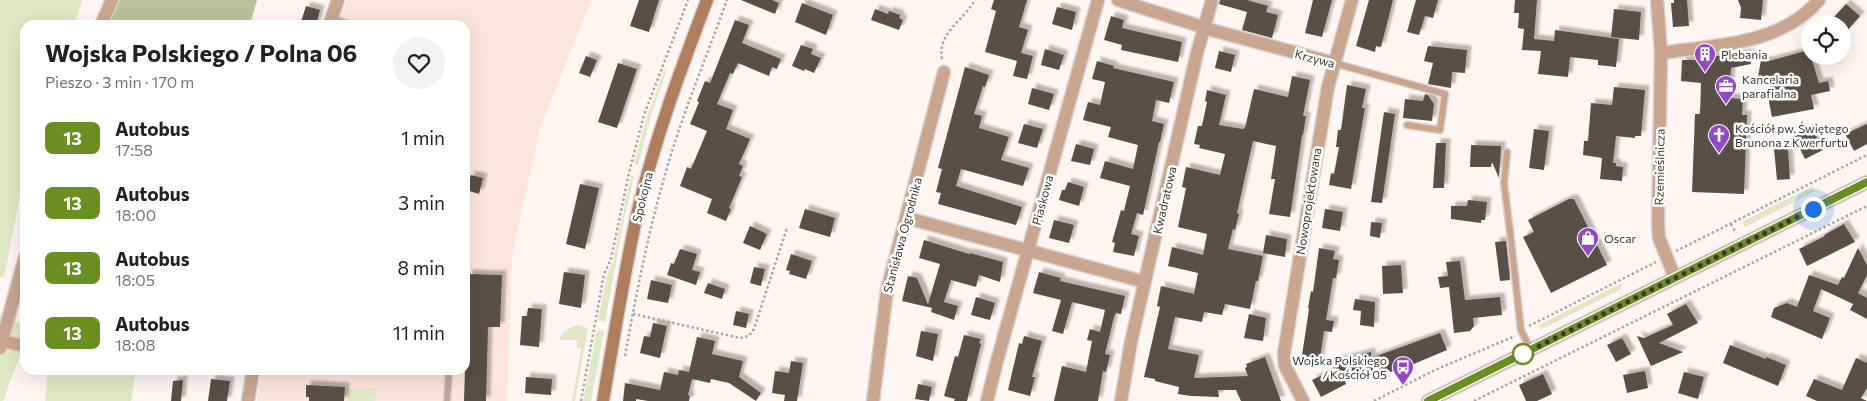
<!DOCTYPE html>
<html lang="pl">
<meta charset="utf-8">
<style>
:root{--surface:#fff;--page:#f2f2f2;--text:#202124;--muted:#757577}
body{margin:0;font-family:Commissioner,sans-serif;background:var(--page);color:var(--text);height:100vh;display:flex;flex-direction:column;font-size:19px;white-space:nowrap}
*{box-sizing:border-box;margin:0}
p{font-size:16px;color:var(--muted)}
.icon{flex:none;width:28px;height:28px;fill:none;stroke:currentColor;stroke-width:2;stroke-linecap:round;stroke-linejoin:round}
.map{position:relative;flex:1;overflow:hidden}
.sheet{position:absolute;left:20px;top:20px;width:450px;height:355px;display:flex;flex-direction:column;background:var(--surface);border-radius:15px;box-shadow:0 5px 20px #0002}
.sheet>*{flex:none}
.badge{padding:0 10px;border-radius:8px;font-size:18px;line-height:32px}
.tools{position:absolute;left:1801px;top:15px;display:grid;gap:10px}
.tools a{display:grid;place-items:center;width:50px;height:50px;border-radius:50%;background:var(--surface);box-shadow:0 5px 20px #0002;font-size:25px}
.you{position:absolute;width:25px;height:25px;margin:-12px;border:4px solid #fff;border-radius:50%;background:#1a73e8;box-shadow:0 0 0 8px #1a73e833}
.map>.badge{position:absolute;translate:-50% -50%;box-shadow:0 0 0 2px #fff}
.round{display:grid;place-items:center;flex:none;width:52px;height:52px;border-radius:26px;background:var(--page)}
.overview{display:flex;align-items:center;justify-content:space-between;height:85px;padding:0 25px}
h1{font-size:24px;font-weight:700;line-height:38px}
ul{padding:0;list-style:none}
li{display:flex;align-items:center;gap:15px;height:65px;padding:0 25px}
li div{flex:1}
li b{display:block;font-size:19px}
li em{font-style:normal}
li .badge{min-width:55px;font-weight:700;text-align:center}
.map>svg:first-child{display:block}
.built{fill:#fce5dc}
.green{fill:#e1e8c8}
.forest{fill:#bac29d}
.building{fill:#594f47;filter:url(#shadow)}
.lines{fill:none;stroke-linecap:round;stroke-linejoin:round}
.lane-casing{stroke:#dcd2d0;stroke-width:9}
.street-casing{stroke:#dcd2d0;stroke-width:15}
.secondary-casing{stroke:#dcd2d0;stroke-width:15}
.path{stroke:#ada5a2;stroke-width:2.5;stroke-dasharray:2.5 2.5;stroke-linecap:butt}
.lane{stroke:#c8a691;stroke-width:6}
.street{stroke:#c8a691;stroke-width:12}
.secondary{stroke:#af7e5f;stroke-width:12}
.line-casing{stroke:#fff;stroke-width:11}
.line{stroke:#6b8e23;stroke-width:8}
.walk{stroke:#3b3533;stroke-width:5;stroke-dasharray:0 9}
.stop-dot{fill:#fff;stroke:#6b8e23;stroke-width:2.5}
.labels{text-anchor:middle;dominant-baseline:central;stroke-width:5;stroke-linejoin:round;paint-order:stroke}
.poi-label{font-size:12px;fill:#3b3533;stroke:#fff;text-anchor:start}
.street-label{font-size:12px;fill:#3b3533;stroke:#fff}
</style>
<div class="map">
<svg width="1867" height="401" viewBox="0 0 1867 401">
<defs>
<filter id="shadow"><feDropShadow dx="4.5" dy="-4.5" stdDeviation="1" flood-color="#0004"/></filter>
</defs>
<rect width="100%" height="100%" fill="#fff5f2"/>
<!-- built -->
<path class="built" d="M347 0H591L541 125 512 256 507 401H257L261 370H465V25H339Z"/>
<!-- green -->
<path class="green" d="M0 0H82L74 25H25V171L4 277 0 278Z
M665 68 667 69 651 116 638 165 634 164 647 116Z
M631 176H634L624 219 605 322 598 320 607 276 613 261Z
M1813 186 1816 191 1745 227 1742 222Z
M1622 283 1621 289 1540 330 1539 325Z
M25 306V356L20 355 3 401H0V314L20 323Z
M577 325 588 328 575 401H572L581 350V348H577V340H560C561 331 569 328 577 325Z
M597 330 604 331 591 401H583Z
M48 370H136L131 401H45Z
M347 388 376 389 375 401H347Z"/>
<!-- forest -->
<path class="forest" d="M115 0H257L250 25H106Z"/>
<!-- building -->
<path class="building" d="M639 0H659L649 32 630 26Z
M741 0H772L779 3 775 14Z
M994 0H1027L1019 27 1028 30 1021 53 1033 56 1027 79 1013 76 1017 61 985 52 996 11 991 9Z
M1220 0H1247L1268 6 1266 12 1278 15 1272 38 1242 30 1247 12 1219 4Z
M1313 0H1332L1322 37 1305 33Z
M1369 0H1393L1381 47 1376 46 1375 52 1356 46Z
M1416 0H1438L1433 18 1425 16 1419 35 1407 32Z
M1515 0H1537L1534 39 1554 41 1555 30 1619 39 1616 67 1598 65V60L1570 57 1568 77 1538 74 1541 51 1522 50 1524 29 1518 28 1519 13H1514Z
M1674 0H1687L1689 26 1673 27 1671 3H1674Z
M1738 0H1763L1761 20 1740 18 1741 8Z
M802 3 833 15 826 35 795 22Z
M1846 4 1860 16 1847 31 1842 26V24H1839L1833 18Z
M306 6 320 10 316 25H300Z
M1057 7 1076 12 1072 30 1052 24Z
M875 9 888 14 889 11 900 15 899 18 903 20 899 30 871 20Z
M1614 9 1641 12 1639 40 1611 37Z
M1111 16 1124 20 1122 28 1182 42 1178 62 1121 50 1122 45 1104 40Z
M735 20 749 25 742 43 781 59 777 69 772 67 769 76 738 63 733 74 730 73 717 104 733 110 726 129 750 139 739 164 743 166 739 176 742 177 729 208 731 209 726 221 707 213 712 199 680 186 687 167 691 169 707 131 690 124 699 102 697 101 705 81 710 83Z
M801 45 813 49 811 54 821 58 814 73 805 69 804 71 792 66Z
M1428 46 1467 50 1465 73 1452 72 1451 88 1428 84 1433 63 1424 61Z
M1045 49 1064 55 1059 70 1041 65Z
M1809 50 1819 83 1828 81 1830 91 1811 95 1814 109 1772 117 1769 102 1771 79 1758 77 1761 60 1769 61Z
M1219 51 1235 55 1231 72 1215 68Z
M1749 53 1751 64 1731 68 1729 98 1743 99 1742 115H1747L1744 194 1692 192 1695 114H1700L1701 83 1681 81 1682 60H1704V56H1732Z
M586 56 597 60 590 77 579 73Z
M1097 61 1114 66 1113 68 1174 82 1169 103 1156 100 1152 121 1164 124 1160 142H1159L1143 215 1137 213 1131 234 1139 236 1134 256 1113 252 1115 243 1112 242 1121 210 1124 211 1130 186 1100 178 1105 161 1133 169 1138 145 1108 137 1111 127 1083 120 1088 102 1100 105 1105 82 1092 79Z
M618 63 637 69 617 128 598 122Z
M965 67 989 75 985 87 983 86 974 114 982 116 979 128 1009 137 1001 160 1029 168 1023 186 961 169 956 186 1022 207 1016 225 938 204 941 193 936 192 942 169 938 168Z
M1292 76 1310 80 1303 116H1306L1303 135H1302L1290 217 1269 214 1275 179H1271L1276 146 1253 141 1237 213 1239 214 1235 230 1233 229 1228 249 1263 256 1258 281H1256L1250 309 1225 304 1222 315 1204 312 1202 322 1175 317 1168 349 1199 355 1194 378 1248 376 1245 368 1247 367 1246 364 1265 357 1281 401H1241L1236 390H1218L1219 397 1191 396 1178 394 1179 387 1155 381V379L1144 377 1160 307 1157 306 1161 286 1194 294 1198 273 1168 266 1172 247 1203 255 1207 234 1178 227 1186 188 1182 187 1186 167 1220 175 1225 154 1199 148 1200 145 1194 144 1198 126H1202L1207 102 1205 101 1207 90 1226 95 1219 125 1243 129 1245 128 1254 89 1288 97Z
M1347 85 1366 89 1362 108H1365L1351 189 1329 185 1331 173 1334 174 1339 147H1336L1338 130H1341Z
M1614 87 1645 90 1641 136H1635V138L1616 136 1613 163H1616V166L1623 167 1622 181 1600 179 1602 158 1583 155 1584 141H1588L1591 103 1612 105Z
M1032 88 1054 94 1049 110 1028 104Z
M1425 94 1428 95 1434 104 1432 121 1403 118 1405 99 1423 101Z
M1384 112 1395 114 1382 203 1371 202Z
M1024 124 1043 129 1037 148 1018 143Z
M1867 124V144L1854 151 1845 134Z
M1812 128 1823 150 1805 159 1794 137Z
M1534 129 1549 131 1544 170 1529 168Z
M1436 143H1446L1444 188H1433Z
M1076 144 1094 149 1090 165 1071 161Z
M1471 145 1501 146 1499 178 1492 162 1491 167H1470Z
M1774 149H1788L1790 179 1777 180Z
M471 175 483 178 479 194 466 190Z
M1068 182 1084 187 1079 206 1059 200 1062 190H1065Z
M580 184 599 188 585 249 566 244Z
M1569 199H1574L1607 265 1551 293 1523 237 1534 232 1528 220Z
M1468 200 1487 202 1485 220H1481V223L1451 219V206H1467Z
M805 209 835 218 830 237 799 228Z
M1325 209 1343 212 1340 231 1322 228Z
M1054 220 1074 225 1069 243 1049 238Z
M1371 222 1382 223 1380 238 1370 236Z
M1844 224 1855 242 1807 266 1799 249 1825 236 1824 235Z
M750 226 767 234 760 250 743 243Z
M1266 235 1287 239 1285 257 1263 253Z
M924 240 969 254 970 253 1003 262 1000 282 979 275 976 287 951 280 944 302 958 306 954 320 931 312 932 308 902 301 908 276 917 278 928 304 940 264 919 258Z
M1506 241 1510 280 1500 281 1495 242Z
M1319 248 1335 251 1333 259 1339 260 1336 278H1333L1326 320 1334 321 1332 332 1324 331 1319 365 1301 362 1309 309 1308 308 1311 291 1313 292Z
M1858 248 1867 265V275L1858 293 1867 298V319L1850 310 1853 304 1821 289 1813 311 1830 318 1822 339 1771 317 1774 308 1787 303 1797 307 1809 275 1838 285 1842 277 1844 278Z
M680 249 697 254 692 270 700 272 696 285 667 275 671 263 674 264Z
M791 254 812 261 806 279 789 274 790 271 786 270Z
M1460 261 1465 300 1500 297 1502 315 1473 318 1474 326 1470 331 1454 333 1449 287 1440 288 1438 277 1448 276 1446 262Z
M1401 265 1403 293 1383 294 1382 266Z
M754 267 765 269 761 286 750 283Z
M564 272 585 275 581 308 559 304Z
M1039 272 1061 278 1060 281 1125 296 1121 314 1116 313 1114 317 1105 354 1110 355 1106 372 1103 371 1098 401H1054L1062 366 1086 372 1092 341 1087 340 1090 329 1100 332 1105 310 1072 302 1063 334 1052 331 1061 300 1033 293Z
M468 274 502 275 500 327H488L486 401H464Z
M651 280 672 285 668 303 647 299Z
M708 283 725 289 722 299 704 293Z
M976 297 995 303 990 320 971 315Z
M1355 299 1375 302 1374 327 1360 325 1361 311 1353 310Z
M1686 304 1698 323 1659 343 1683 352 1651 366 1637 336 1644 338 1673 325 1667 314Z
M528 308 542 309 539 347 520 345 522 316H527Z
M736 311 749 314 746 328 733 325Z
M1249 314 1266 318 1263 341 1244 338Z
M653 323 667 326 660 358 640 353 644 336 650 337Z
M921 331 938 334 933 361 916 356Z
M1440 333 1447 350 1409 366 1390 372 1389 370 1366 375V373L1344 379 1346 384 1321 397 1312 380 1337 368 1321 365 1371 352V358Z
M964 335 981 339 979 343 981 344 967 401H954L955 399 944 396 955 356 958 357Z
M1024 336 1042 341 1032 377H1035L1030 396 1008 390 1019 343 1022 344Z
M697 337 715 341 712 354 743 361 739 377 761 393 756 401 729 383 711 379 710 383 692 379 688 395 690 396 689 401H648L636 399V401H623L625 383 660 390 664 372 678 375 679 370 689 372Z
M1622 338 1631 354 1616 362 1607 345Z
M1730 345 1766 359V357L1786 365 1778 386 1723 363Z
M1856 358 1867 363V388L1861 398 1867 401H1817L1806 396 1814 379 1842 390Z
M791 361 803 363 797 401H784L785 395 772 393 775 371 789 373Z
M1645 371 1648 388 1627 393 1623 375Z
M1684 372 1704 377 1698 399 1678 393Z
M1543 374 1552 394 1537 401H1526L1519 385Z
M526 377 552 379 551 395 525 393Z
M211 379 230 381 227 401H208Z
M183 380 181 401H171L173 381Z
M918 384 932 387 929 401 915 399Z
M306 385 345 387 344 401H309V397H306Z"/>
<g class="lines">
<!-- lane casing -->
<g class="lane-casing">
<path id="lane" d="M331 18 352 25
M1334 63 1445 94 1440 130 1407 125
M1507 152 1504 183 1511 240 1521 330 1531 350
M447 401 449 370"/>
</g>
<!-- street casing -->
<g class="street-casing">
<path id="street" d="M1118 0 1215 31 1334 63
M1657 0 1661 53 1658 223 1659 238 1675 278
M101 25 112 0
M329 25 338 0
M1661 53C1716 45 1781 45 1819 0
M907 218 1145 282
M2 341 25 346
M0 348 25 257
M248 401 253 370
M873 401 887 290 944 72
M987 401 997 361 1098 0
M1121 401 1131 342 1197 53 1212 0
M1303 401 1285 366 1284 353 1328 87 1352 0"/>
</g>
<!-- secondary casing -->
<g class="secondary-casing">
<path id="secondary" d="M603 401C614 337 624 273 638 210 655 138 681 69 707 0
M1428 401 1867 182"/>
</g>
<!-- path -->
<path class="path" d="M942 59C937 33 964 20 975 0
M1731 224 1736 233
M1676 251 1867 155
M633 314 740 338 749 336 754 329 787 228
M1529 326 1656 262
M625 356C637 289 650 223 670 158 686 105 708 53 727 0
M581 401 604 274 611 259 629 173 644 115 688 0
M1374 401 1435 370 1515 336
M1474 401 1867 206"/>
<!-- lane -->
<use href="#lane" class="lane"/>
<!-- street -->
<use href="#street" class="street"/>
<!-- secondary -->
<use href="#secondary" class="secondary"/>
</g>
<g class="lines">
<!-- line casing -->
<g class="line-casing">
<path id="line" d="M1428 401 1867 182"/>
</g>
<!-- line -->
<use href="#line" class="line"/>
<!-- walk -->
<path class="walk" d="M1523 354 1515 358 1813 209"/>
</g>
<!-- icons -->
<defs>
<g id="building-pin" transform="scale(1.125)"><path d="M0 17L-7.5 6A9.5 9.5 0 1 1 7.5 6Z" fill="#8f4bbf" stroke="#fff"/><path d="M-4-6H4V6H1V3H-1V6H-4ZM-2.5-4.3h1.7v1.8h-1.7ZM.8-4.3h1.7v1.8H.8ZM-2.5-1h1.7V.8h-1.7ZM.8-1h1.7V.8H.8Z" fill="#fff"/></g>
<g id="office-pin" transform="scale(1.125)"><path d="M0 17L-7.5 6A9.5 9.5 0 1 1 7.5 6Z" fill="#8f4bbf" stroke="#fff"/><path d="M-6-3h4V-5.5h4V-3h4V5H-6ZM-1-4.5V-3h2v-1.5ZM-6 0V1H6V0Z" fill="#fff"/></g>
<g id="church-pin" transform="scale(1.125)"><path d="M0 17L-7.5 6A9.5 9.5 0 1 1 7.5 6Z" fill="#8f4bbf" stroke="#fff"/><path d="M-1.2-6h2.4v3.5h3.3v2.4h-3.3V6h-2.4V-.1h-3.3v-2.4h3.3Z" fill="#fff"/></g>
<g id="shop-pin" transform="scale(1.125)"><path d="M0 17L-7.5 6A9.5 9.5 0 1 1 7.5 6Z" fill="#8f4bbf" stroke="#fff"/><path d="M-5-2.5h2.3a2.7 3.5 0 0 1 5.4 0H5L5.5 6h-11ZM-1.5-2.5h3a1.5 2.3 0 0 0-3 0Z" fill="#fff"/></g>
<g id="bus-pin" transform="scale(1.125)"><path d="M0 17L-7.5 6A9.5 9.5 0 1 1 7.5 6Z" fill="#8f4bbf" stroke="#fff"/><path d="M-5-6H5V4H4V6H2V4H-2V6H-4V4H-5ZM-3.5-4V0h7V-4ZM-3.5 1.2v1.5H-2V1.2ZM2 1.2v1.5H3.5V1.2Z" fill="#fff"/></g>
</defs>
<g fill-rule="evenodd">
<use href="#building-pin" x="1705" y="54"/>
<use href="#office-pin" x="1726" y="86"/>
<use href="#church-pin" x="1719" y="135"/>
<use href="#shop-pin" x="1588" y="238"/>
<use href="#bus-pin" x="1403" y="367"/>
</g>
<!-- markers -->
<circle class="stop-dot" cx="1523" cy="354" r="10"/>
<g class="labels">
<!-- poi labels -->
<g class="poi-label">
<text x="1721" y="54">Plebania</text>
<text x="1742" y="79">Kancelaria<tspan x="1742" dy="14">parafialna</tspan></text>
<text x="1735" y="128">Kościół pw. Świętego<tspan x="1735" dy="14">Brunona z Kwerfurtu</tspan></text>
<text x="1604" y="238">Oscar</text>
<text x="1387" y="360" text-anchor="end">Wojska Polskiego<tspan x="1387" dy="14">/ Kościół 05</tspan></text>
</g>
<!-- street labels -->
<g class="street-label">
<text transform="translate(1315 58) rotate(15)">Krzywa</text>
<text transform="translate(1659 167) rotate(-89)">Rzemieślnicza</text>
<text transform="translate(642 197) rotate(-76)">Spokojna</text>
<text transform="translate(1042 200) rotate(-75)">Piaskowa</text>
<text transform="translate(1164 200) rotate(-77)">Kwadratowa</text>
<text transform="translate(1308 201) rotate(-81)">Nowoprojektowana</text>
<text transform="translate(902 235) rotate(-75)">Stanisława Ogrodnika</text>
</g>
</g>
</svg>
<div class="tools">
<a><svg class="icon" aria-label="locate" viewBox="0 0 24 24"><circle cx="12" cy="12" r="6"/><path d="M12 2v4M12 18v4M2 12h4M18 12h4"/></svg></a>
</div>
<div class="you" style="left:1813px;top:209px"></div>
<section class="sheet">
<div class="overview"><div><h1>Wojska Polskiego / Polna 06</h1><p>Pieszo · 3 min · 170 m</p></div><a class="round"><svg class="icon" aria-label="heart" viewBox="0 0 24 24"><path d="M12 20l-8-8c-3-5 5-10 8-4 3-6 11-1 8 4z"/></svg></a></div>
<ul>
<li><span class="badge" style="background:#6b8e23;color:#fff">13</span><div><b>Autobus</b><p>17:58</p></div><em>1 min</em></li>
<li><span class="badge" style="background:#6b8e23;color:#fff">13</span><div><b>Autobus</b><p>18:00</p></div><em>3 min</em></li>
<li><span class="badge" style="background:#6b8e23;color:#fff">13</span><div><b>Autobus</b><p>18:05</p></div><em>8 min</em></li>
<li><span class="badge" style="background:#6b8e23;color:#fff">13</span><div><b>Autobus</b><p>18:08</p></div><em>11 min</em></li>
</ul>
</section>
</div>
